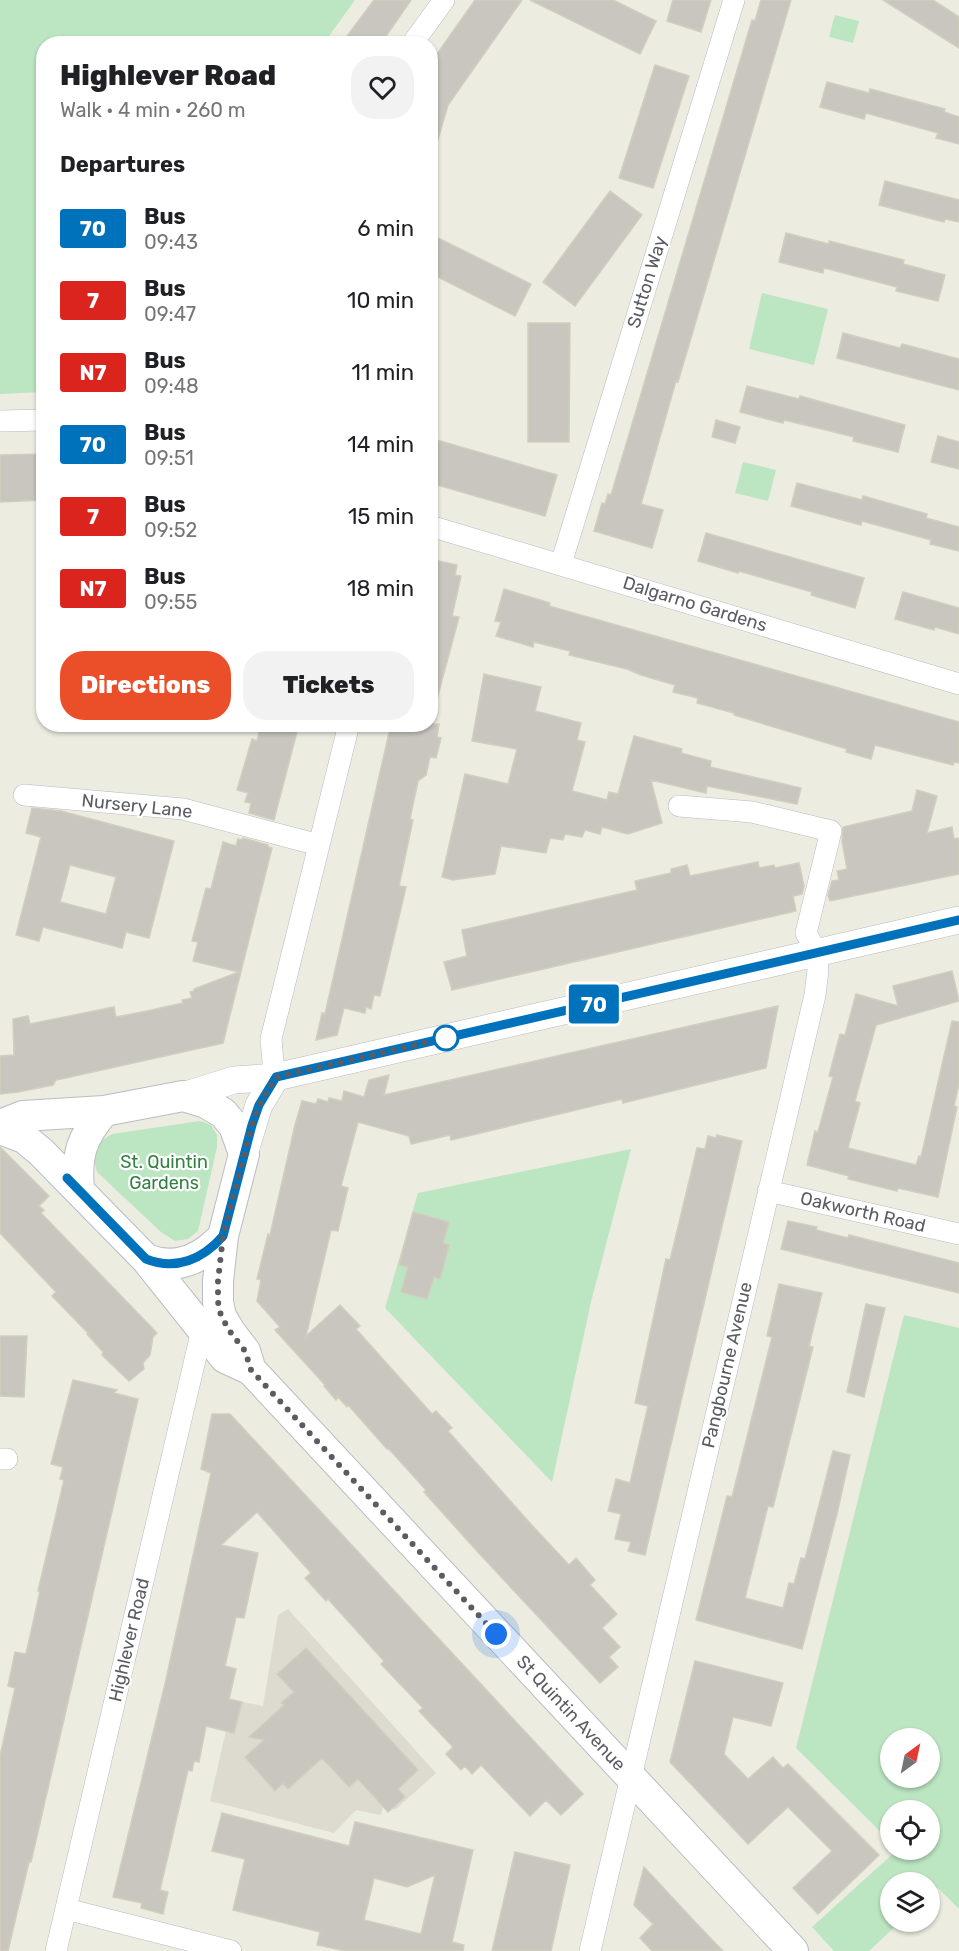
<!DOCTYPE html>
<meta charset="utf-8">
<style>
:root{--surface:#fff;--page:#f2f2f2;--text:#202124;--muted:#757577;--accent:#eb4f29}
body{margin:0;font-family:Rubik,sans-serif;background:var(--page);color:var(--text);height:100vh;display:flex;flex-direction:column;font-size:22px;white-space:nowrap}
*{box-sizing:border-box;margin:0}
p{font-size:20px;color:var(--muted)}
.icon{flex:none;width:33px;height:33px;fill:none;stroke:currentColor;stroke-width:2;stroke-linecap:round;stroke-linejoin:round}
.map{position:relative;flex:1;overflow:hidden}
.panel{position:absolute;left:36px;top:36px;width:402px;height:696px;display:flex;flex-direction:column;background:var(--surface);border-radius:24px;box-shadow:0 2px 4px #0004}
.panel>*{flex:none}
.badge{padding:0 12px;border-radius:4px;font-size:21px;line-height:39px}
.needle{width:39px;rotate:33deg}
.controls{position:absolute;left:880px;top:1728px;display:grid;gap:12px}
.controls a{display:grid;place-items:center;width:60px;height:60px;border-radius:50%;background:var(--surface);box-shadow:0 2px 4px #0004;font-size:30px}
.you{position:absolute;width:30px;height:30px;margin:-15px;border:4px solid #fff;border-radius:50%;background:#1a73e8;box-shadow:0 0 0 9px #1a73e833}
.map>.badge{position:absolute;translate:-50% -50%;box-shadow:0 0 0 3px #fff}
h2{padding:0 24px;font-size:22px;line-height:54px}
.round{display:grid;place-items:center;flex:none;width:63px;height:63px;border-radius:24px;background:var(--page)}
.head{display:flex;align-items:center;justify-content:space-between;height:102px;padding:0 24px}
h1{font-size:28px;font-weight:800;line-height:45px}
.button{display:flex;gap:12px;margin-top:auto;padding:12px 24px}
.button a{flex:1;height:69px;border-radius:24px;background:var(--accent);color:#fff;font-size:24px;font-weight:800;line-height:69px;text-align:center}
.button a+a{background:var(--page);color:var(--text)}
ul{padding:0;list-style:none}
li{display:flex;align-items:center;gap:18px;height:72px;padding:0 24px}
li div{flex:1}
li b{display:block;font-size:22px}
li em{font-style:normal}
li .badge{min-width:66px;font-weight:700;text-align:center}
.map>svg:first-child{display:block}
.education{fill:#dddbcf}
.green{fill:#bce5c1;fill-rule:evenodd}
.building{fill:#c8c6be;stroke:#d1cebf;stroke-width:1.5;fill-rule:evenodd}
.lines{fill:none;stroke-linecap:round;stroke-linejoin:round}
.minor-casing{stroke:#b9bac0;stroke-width:22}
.tertiary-casing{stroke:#b9bac0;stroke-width:28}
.secondary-casing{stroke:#babcc3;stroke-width:32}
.minor{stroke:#fff;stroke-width:21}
.tertiary{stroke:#fff;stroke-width:27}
.secondary{stroke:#fff;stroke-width:30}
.line-casing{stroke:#fff;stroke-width:14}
.line{stroke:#0072bc;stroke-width:9}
.walk{stroke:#5a5c62;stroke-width:6;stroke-dasharray:0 10.8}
.stop-dot{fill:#fff;stroke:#0072bc;stroke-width:3}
.labels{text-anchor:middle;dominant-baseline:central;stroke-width:4.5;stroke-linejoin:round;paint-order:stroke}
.street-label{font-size:18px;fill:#5a5c62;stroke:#fff}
.park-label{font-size:18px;fill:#328140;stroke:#fff}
</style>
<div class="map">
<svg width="959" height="1951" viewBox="0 0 959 1951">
<rect width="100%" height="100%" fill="#edece1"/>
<!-- education -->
<path class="education" d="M288 1609 436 1773 395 1810 384 1801 381 1815 356 1810 334 1833 210 1801 233 1700 263 1706 278 1615Z"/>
<!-- green -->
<path class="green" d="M0 0H355L324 43 44 44 43 392 0 394Z
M835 15 859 21 853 43 829 37Z
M762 293 828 309 814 365 749 349Z
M743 462 776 470 768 501 735 493Z
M200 1121 211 1125 217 1135V1147L198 1231 188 1239 175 1241 161 1232 97 1172 93 1157 99 1142 112 1134Z
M631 1149 591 1302 552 1482 385 1308 418 1193Z
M904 1315 959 1328V1909L937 1887 930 1893V1882H891V1922H900L869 1951H834L812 1927 897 1850H930V1810H891V1842L796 1748ZM930 1738V1778H891V1738Z"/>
<!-- building -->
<path class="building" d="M374 0H411L382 42 384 44H341Z
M475 0H522L448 105 435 150 430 149V64Z
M530 0H613L656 21 640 54Z
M673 0H711L701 32 667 21Z
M761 0H791L678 382 676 381 641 504 663 510 652 548 594 531 602 503 605 504 608 494 611 495 752 20 755 21Z
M883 0H933L959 17V48Z
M655 65 689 76 653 188 619 178Z
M827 82 869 93 870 89 945 109 944 112 959 117V144L936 138 938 133 866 113 864 119 820 107Z
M885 181 959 200V222L945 219 944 222 879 205Z
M610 191 642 215 575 306 543 282Z
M786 233 829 244V241L904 260 903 264 945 275 938 301 896 291 897 287 824 268 823 273 779 262Z
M430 234 531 284 515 316 430 273Z
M528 323H570L569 442H528Z
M843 333 900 348 902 344 959 359V390L837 358Z
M747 386 799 399 800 396 905 425 898 452 853 441 854 437 822 429 784 420 783 423 740 412Z
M716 420 740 427 735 443 712 437Z
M938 436 959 442V469L931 462Z
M430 438 557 475 545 516 430 483Z
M44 454V500L0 502V455Z
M797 483 862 500 863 496 927 514 926 518 959 527V551L930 544 931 540 862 521 861 525 791 506Z
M706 533 864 578 855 608 811 595 812 592 739 571 738 573 698 561Z
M430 559 457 565 455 575 461 576 452 616 459 617 437 699H430Z
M504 589 550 603 549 606 959 722V763L954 762 953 765 875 745 871 759 846 752 847 749 734 715V713L697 703 698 698 673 692 675 685 641 675 627 669 569 655 570 651 534 642 533 647 496 636 501 622 495 621Z
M903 592 959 608V634L935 627 934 630 895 619Z
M484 674 541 687 535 711 581 723 577 740 585 742 572 791 607 800 609 792 618 794 634 736 682 749 681 753 711 761 710 767 801 788 797 804 707 786 706 793 651 780 662 823 628 834 602 827 600 834 585 830 582 837 565 834 563 840 550 838 546 853 501 846 495 874 453 880 442 877 465 774 508 784 517 749 472 741Z
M261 724H299L274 820 249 813 251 803 245 802 248 793 237 790 252 739 257 741Z
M391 724H439L437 737 441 738 436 758 430 757 426 775 418 781 410 819 413 820 399 886 406 887 399 917 380 996 374 995 371 1009 366 1007 365 1013 344 1008 337 1035 316 1040 322 1013 325 1014Z
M917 790 937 796 927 833 952 827 954 839 959 838V874L830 901 828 895 832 881 839 880 837 871 847 869 842 841 843 827 912 811Z
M32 808 61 811 174 841 149 938 126 932 122 948 43 927 39 941 16 935 41 837 26 833ZM70 865 116 877 106 914 60 902Z
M243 838 268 845V847L272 848 223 1043 61 1079 56 1080 53 1085 18 1092 0 1094V1056L14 1055 13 1019 28 1016 30 1024 114 1007 116 1017 147 1011 183 1003 182 1000 192 998 190 992 194 991V989L239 972 193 961 198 942 192 941 206 888 211 889 223 842 236 846 238 839 242 840Z
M758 862 759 868 774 865 775 868 799 863 804 886 802 894 793 896 796 911 452 990 444 962 467 956 462 930 637 890 635 881 671 873V869L687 865 690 876Z
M952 971 959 1001 876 1025 855 1101 860 1103 848 1148 916 1165 919 1156 921 1157 952 1021 959 1022V1084L954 1106 957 1107 938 1197 898 1188 897 1191 848 1179 849 1176 807 1165 815 1131 818 1132 833 1077 829 1076 840 1034 845 1035 856 994 898 1006 893 986Z
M778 1006 766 1068 623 1103 622 1099 451 1140 450 1135 411 1144 409 1136 358 1122 341 1186 348 1188 338 1231 331 1230 306 1336 340 1305 360 1326 356 1329 432 1414 436 1411 452 1428 448 1431 529 1522 569 1565 576 1558 595 1580 590 1585 617 1614 602 1628 620 1647 609 1657 618 1667 600 1683 475 1549 424 1492 426 1490 388 1448 387 1449 348 1405 347 1407 338 1397 336 1400 324 1386 325 1385 275 1330 280 1327 257 1301 261 1280 257 1279 268 1234 270 1235 295 1125 302 1101 316 1104 318 1099 328 1102 329 1098 342 1101 344 1091 364 1097 369 1080 389 1075 384 1095Z
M717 1135 742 1141 645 1555 628 1551 631 1542 615 1539 621 1514 608 1511 616 1479 630 1483 648 1406 635 1403 666 1259 670 1260 697 1148 705 1149 708 1136 716 1138Z
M0 1147 49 1196 39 1206 44 1210 41 1213 157 1333 153 1337 150 1355 143 1363 144 1369 129 1381 102 1355 103 1352 87 1334 88 1333 52 1296 56 1292 0 1233Z
M413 1212 449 1222 443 1243 449 1245 440 1279 434 1277 427 1299 401 1292 408 1267 399 1265Z
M788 1221 817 1227 816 1230 848 1238 849 1235 959 1263V1293L781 1249Z
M779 1284 822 1293 809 1346 813 1347 773 1507 768 1506 745 1598 783 1608 789 1583 794 1584 801 1558 805 1559 833 1451 850 1455 837 1514 802 1649 696 1620 727 1496 732 1497 772 1337 767 1336Z
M866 1304 885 1308 864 1397 847 1392Z
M0 1336H27L24 1397 0 1396Z
M73 1380 117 1390 114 1393 138 1399 31 1862H29L8 1951H0V1756L15 1688 8 1686 15 1652 26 1654 40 1591H38L64 1480 60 1479 63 1467 51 1464Z
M212 1414H230L583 1794 561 1815 546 1800 530 1816 481 1765 472 1774 465 1766 461 1770 446 1754 453 1747 419 1711 423 1708 381 1664 384 1661 328 1599 326 1601 305 1578 311 1573 257 1512 221 1545 258 1553 244 1618 236 1617 225 1666 236 1669 229 1699 242 1702 234 1733 206 1726 199 1762 194 1761 192 1771 188 1770 160 1890 168 1892 163 1914 141 1908 142 1903 113 1897 165 1684 211 1473 201 1469Z
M306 1648 418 1770 398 1789 405 1797 388 1812 358 1779 349 1787 322 1758 288 1789 283 1783 275 1791 245 1757 264 1740 249 1737 284 1705 281 1703 294 1692 277 1674Z
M695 1661 783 1683 771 1726 733 1717 724 1754 748 1779 773 1757 783 1768 788 1764 879 1855 818 1914 793 1888 832 1851 788 1807 748 1844 670 1762Z
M222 1813 349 1846 355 1822 473 1850 452 1942 464 1945 463 1951H345L317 1945 320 1932 233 1910 245 1859 212 1851ZM435 1875 421 1934 364 1920 374 1878 407 1887Z
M515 1852 570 1865 551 1951H492Z
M644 1867 696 1923 723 1951H652L640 1938 653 1924 634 1905Z"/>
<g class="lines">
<!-- minor casing -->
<g class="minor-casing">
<path id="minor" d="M412 44 444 0
M0 421 44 420
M430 526 959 684
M561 564 734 0
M24 795 183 809 319 845
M276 1077 273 1062 271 1039 349 724
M768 1191 959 1234
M0 1459H7
M66 1909 231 1951
M56 1951 202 1330
M590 1951 815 995 818 970 817 953 806 933 831 831 752 812 679 806"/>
</g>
<!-- tertiary casing -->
<g class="tertiary-casing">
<path id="tertiary" d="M183 1096 234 1080 276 1077 959 920
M244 1154 259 1105 276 1077"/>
</g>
<!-- secondary casing -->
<g class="secondary-casing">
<path id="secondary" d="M0 1125 23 1116 104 1111 183 1096 206 1103 223 1113 234 1126 244 1154 223 1236 218 1281V1302L221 1316 231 1333 245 1351 249 1364
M0 1129 24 1138 41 1152 146 1259 225 1358 251 1370 793 1951
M79 1190C76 1155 81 1138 104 1111
M146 1259C176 1271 202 1259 223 1236"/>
</g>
<!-- minor -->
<use href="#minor" class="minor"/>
<!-- tertiary -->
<use href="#tertiary" class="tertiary"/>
<!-- secondary -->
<use href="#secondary" class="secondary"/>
</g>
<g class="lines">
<!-- line casing -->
<g class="line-casing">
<path id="line" d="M67 1178 146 1259C176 1271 203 1259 223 1236L252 1125 259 1105 276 1077 959 920"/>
</g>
<!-- line -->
<use href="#line" class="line"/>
<!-- walk -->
<path class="walk" d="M446 1038 276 1077 259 1105 252 1125 223 1236 218 1281V1302L221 1316 231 1333 245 1351 251 1370 496 1634"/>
</g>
<!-- markers -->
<circle class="stop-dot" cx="446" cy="1038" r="12"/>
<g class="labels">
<!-- street labels -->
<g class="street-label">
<text transform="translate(647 282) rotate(-73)">Sutton Way</text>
<text transform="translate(695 604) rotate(17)">Dalgarno Gardens</text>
<text transform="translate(137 806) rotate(6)">Nursery Lane</text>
<text transform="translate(863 1212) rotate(13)">Oakworth Road</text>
<text transform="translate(727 1365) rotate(-77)">Pangbourne Avenue</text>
<text transform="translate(129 1640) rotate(-77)">Highlever Road</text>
<text transform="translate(571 1713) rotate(47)">St Quintin Avenue</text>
</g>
<!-- park labels -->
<g class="park-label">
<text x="164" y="1162">St. Quintin<tspan x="164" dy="21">Gardens</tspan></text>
</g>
</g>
</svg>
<div class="controls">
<a><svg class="needle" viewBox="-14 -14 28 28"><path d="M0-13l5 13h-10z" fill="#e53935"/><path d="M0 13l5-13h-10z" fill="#757577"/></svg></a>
<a><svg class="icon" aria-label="locate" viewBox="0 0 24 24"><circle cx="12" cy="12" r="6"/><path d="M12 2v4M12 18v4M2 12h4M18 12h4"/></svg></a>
<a><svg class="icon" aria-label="layers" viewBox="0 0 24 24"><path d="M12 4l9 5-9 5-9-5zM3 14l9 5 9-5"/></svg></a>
</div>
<div class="you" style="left:496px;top:1634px"></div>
<b class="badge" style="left:594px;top:1004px;background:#0072bc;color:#fff">70</b>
<section class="panel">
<div class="head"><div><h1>Highlever Road</h1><p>Walk · 4 min · 260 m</p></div><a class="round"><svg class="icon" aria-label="heart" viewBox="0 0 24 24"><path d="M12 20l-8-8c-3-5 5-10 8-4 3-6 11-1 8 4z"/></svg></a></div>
<h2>Departures</h2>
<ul>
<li><span class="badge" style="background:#0072bc;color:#fff">70</span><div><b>Bus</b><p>09:43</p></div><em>6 min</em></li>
<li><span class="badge" style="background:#dc241f;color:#fff">7</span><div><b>Bus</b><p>09:47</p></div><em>10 min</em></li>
<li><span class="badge" style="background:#dc241f;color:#fff">N7</span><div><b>Bus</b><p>09:48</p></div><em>11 min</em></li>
<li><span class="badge" style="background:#0072bc;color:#fff">70</span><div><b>Bus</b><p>09:51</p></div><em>14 min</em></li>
<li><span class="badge" style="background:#dc241f;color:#fff">7</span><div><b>Bus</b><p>09:52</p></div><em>15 min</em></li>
<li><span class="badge" style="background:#dc241f;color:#fff">N7</span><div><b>Bus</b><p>09:55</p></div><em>18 min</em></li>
</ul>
<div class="button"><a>Directions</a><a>Tickets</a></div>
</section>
</div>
